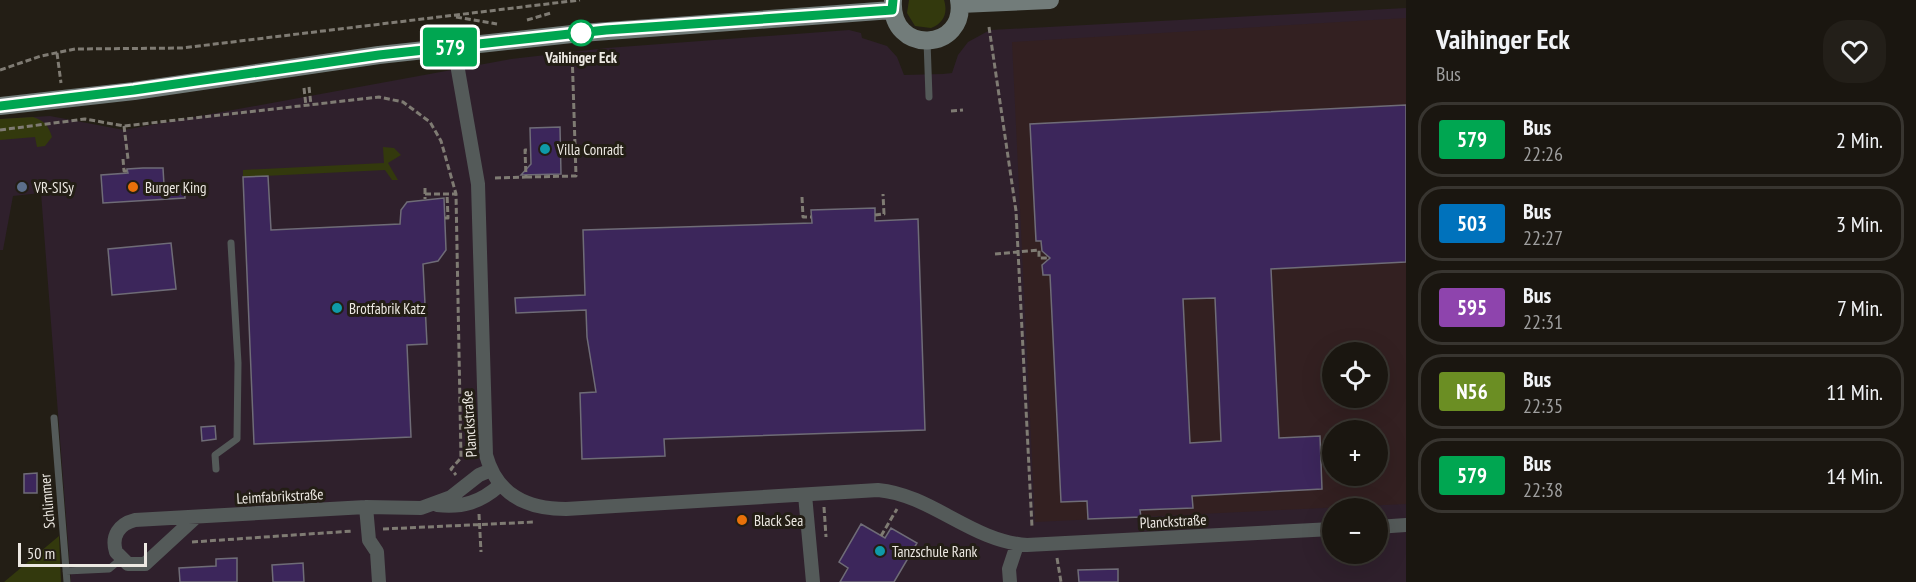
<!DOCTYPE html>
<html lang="de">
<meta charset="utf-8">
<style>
:root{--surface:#1a1610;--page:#231f19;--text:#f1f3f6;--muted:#9f9f9f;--line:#383530}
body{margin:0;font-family:"PT Sans Narrow",sans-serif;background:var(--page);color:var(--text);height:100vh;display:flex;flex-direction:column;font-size:22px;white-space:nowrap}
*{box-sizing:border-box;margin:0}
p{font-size:20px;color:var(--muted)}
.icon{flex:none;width:33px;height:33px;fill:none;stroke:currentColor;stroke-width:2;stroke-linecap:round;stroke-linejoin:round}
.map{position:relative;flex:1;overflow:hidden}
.sheet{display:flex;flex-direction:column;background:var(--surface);width:510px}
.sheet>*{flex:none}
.badge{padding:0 12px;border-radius:4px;font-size:21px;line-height:39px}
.buttons{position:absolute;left:1322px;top:342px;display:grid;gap:12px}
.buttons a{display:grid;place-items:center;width:66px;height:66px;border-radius:50%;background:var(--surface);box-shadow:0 6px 24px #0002,0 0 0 2px var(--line);font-size:30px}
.scale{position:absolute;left:18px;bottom:15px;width:129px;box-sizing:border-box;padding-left:6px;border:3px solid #ede9e3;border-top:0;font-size:16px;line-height:21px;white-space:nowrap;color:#ede9e3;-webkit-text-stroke:4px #231e15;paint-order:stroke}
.map>.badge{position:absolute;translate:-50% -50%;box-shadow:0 0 0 3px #fff}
.round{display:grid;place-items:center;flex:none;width:63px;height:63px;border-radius:24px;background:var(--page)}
.overview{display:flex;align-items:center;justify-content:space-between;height:102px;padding:0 30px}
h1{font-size:28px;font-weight:600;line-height:45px}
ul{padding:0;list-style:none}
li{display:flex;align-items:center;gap:18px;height:75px;margin:0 12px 9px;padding:0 18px;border:3px solid var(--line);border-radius:24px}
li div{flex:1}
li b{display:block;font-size:22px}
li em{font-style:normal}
li .badge{min-width:66px;font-weight:700;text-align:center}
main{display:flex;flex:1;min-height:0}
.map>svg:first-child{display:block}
.commercial{fill:#2f202c;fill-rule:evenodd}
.industrial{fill:#332021;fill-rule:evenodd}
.green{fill:#33390d}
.building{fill:#3c265b;stroke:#6f6c77;stroke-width:1.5;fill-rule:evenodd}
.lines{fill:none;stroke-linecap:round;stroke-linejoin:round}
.path{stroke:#7f7b73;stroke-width:3;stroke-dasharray:6 3;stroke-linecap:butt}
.lane{stroke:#545a59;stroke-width:7}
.street{stroke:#545a59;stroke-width:14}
.secondary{stroke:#727c7a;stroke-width:18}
.line-casing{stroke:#fff;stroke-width:14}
.line{stroke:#00a651;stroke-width:9}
.stop-dot{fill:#fff;stroke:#00a651;stroke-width:3}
.culture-dot{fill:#0f9aa8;stroke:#231e15;stroke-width:2}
.service-dot{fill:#5c6f8a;stroke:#231e15;stroke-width:2}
.food-dot{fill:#e8710a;stroke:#231e15;stroke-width:2}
.labels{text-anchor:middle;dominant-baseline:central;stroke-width:6;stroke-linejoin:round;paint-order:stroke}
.stop-label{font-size:15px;font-weight:bold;fill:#ede9e3;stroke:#231e15}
.poi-label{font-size:15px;fill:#ede9e3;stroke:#231e15;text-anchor:start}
.street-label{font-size:15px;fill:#ede9e3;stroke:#231e15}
</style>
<main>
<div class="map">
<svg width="1406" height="582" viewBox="0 0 1406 582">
<rect width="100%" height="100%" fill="#231e15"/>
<!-- commercial -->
<path class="commercial" d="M1406 8V582H71L41 193 13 196 3 250H0V119L50 116 124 130 511 59 607 48 849 30 861 33 862 38 887 46 897 57 904 75 943 74 952 73 958 55 968 42 990 30ZM1332 352H1377V398H1332ZM1332 430H1377V476H1332ZM1332 508H1377V554H1332Z"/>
<!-- industrial -->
<path class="industrial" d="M1406 18V504L1035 522 1012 42ZM1332 352H1377V398H1332ZM1332 430H1377V476H1332Z"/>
<!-- green -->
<path class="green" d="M909 0H944C948 13 944 23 931 28L915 26 907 13Z
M33 117C45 121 48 125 52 137L45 146 37 147 35 137 0 140V119Z
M383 147 394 148 401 155 388 163 398 180H392L385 170 243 177V170L384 163Z
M59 536 61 582H4Z"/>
<!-- building -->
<path class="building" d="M1406 105V262L1271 269 1279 438 1320 436 1322 489 1192 496 1193 508 1140 510 1141 517 1088 519 1087 501 1061 502 1050 275H1043L1042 265 1050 258 1042 251 1041 241H1036L1030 124ZM1215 298 1221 441 1190 443 1183 299Z
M560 127 561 174 521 175 531 164 530 128Z
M143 168H163L164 185 184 183 185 198 103 203 101 175 128 173 127 169Z
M268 176 271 230 400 224 401 210 407 202 444 198 446 250 438 261 423 264 427 344 407 345 411 437 254 444 243 177Z
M875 208V221L918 219 925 430 664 439 665 456 582 459 580 393 596 392 587 337 586 310 516 313 515 298 585 295 583 230 812 223 811 210Z
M171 243 176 289 112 295 108 249Z
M215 426 216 439 202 441 201 427Z
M37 473V493H24V474Z
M861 524 885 538 891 528 917 543 894 582H840L848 568 839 562Z
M237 558V582H180L179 568 216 566V559Z
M303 563 304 582H273L272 565Z
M1118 569V582H1079L1078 570Z"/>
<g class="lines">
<!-- path -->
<path class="path" d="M456 17 497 24
M527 20 551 13
M989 27 1016 211 1032 527
M57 53 61 83
M0 70 41 56 75 49 182 48 580 0
M309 87 311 105
M304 88 306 106
M951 111 963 110
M124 126 128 159
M0 130 85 119 124 126 379 97 403 102 430 122 441 141 456 194 461 458 451 469 456 475
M123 159 124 171H127
M526 177 576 176 572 51
M495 178 526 177 525 150H530
M425 188V199
M425 194H456
M802 197 803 217H811
M875 215 884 214 883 194
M445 218H448L447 193
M995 254 1039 250V258H1050
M824 507 826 537
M479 514 481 552
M383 529 535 522
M881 536 897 509
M192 542 353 531
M1057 558 1061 582"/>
<!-- lane -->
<path class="lane" d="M927 41 929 97
M54 418 67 582
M216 469 215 455 237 439 238 363 231 243
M66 571 109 569 121 559"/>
<!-- street -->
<path class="street" d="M454 47 478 184 486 455C497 495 527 509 566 509L878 490C932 495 971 541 1027 545L1332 529
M805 495 813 582
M437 505C463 508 481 502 500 485
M366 507 369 540 377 552 379 582
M196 517 145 564H128L116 552C111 536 119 524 135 520L366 507 421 508 451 497 479 475 491 470
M1377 527 1406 525
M1010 582 1009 569 1017 545"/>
<!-- secondary -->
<path class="secondary" d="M893 0C889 57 968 51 959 0
M960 4 1050 0
M0 106 134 91 379 55 581 33 892 10"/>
</g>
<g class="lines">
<!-- line casing -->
<g class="line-casing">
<path id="line" d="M0 106 134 90 379 55 606 30 892 10 893 0"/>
</g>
<!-- line -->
<use href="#line" class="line"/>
</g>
<!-- markers -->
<circle class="stop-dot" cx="581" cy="33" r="12"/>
<g class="culture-dot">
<circle cx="545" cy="149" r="6"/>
<circle cx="337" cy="308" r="6"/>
<circle cx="880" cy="551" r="6"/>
</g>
<circle class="service-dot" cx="22" cy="187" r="6"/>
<g class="food-dot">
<circle cx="133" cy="187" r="6"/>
<circle cx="742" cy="520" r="6"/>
</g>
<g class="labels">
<!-- stop labels -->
<g class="stop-label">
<text x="581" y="57">Vaihinger Eck</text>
</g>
<!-- poi labels -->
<g class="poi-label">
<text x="557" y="149">Villa Conradt</text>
<text x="34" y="187">VR-SISy</text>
<text x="145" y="187">Burger King</text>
<text x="349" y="308">Brotfabrik Katz</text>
<text x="754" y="520">Black Sea</text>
<text x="892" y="551">Tanzschule Rank</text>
</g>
<!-- street labels -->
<g class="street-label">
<text transform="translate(469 424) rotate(-94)">Planckstraße</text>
<text transform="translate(280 496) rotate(-3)">Leimfabrikstraße</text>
<text transform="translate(47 501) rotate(-95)">Schlimmer</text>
<text transform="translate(1173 521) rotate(-3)">Planckstraße</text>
</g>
</g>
</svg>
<div class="buttons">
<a><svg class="icon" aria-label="locate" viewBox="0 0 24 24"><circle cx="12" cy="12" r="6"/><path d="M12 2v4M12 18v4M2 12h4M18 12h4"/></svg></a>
<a>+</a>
<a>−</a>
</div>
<div class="scale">50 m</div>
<b class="badge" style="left:450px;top:47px;background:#00a651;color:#fff">579</b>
</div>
<section class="sheet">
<div class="overview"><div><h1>Vaihinger Eck</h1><p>Bus</p></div><a class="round"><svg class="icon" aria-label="heart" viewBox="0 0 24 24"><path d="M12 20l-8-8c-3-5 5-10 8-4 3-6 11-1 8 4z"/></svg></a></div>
<ul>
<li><span class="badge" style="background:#00a651;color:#fff">579</span><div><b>Bus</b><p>22:26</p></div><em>2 Min.</em></li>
<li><span class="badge" style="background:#0072bc;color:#fff">503</span><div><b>Bus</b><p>22:27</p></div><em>3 Min.</em></li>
<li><span class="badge" style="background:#8e44ad;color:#fff">595</span><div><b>Bus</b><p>22:31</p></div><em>7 Min.</em></li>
<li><span class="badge" style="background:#6b8e23;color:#fff">N56</span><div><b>Bus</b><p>22:35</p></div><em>11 Min.</em></li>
<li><span class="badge" style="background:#00a651;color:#fff">579</span><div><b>Bus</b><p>22:38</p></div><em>14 Min.</em></li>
</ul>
</section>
</main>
